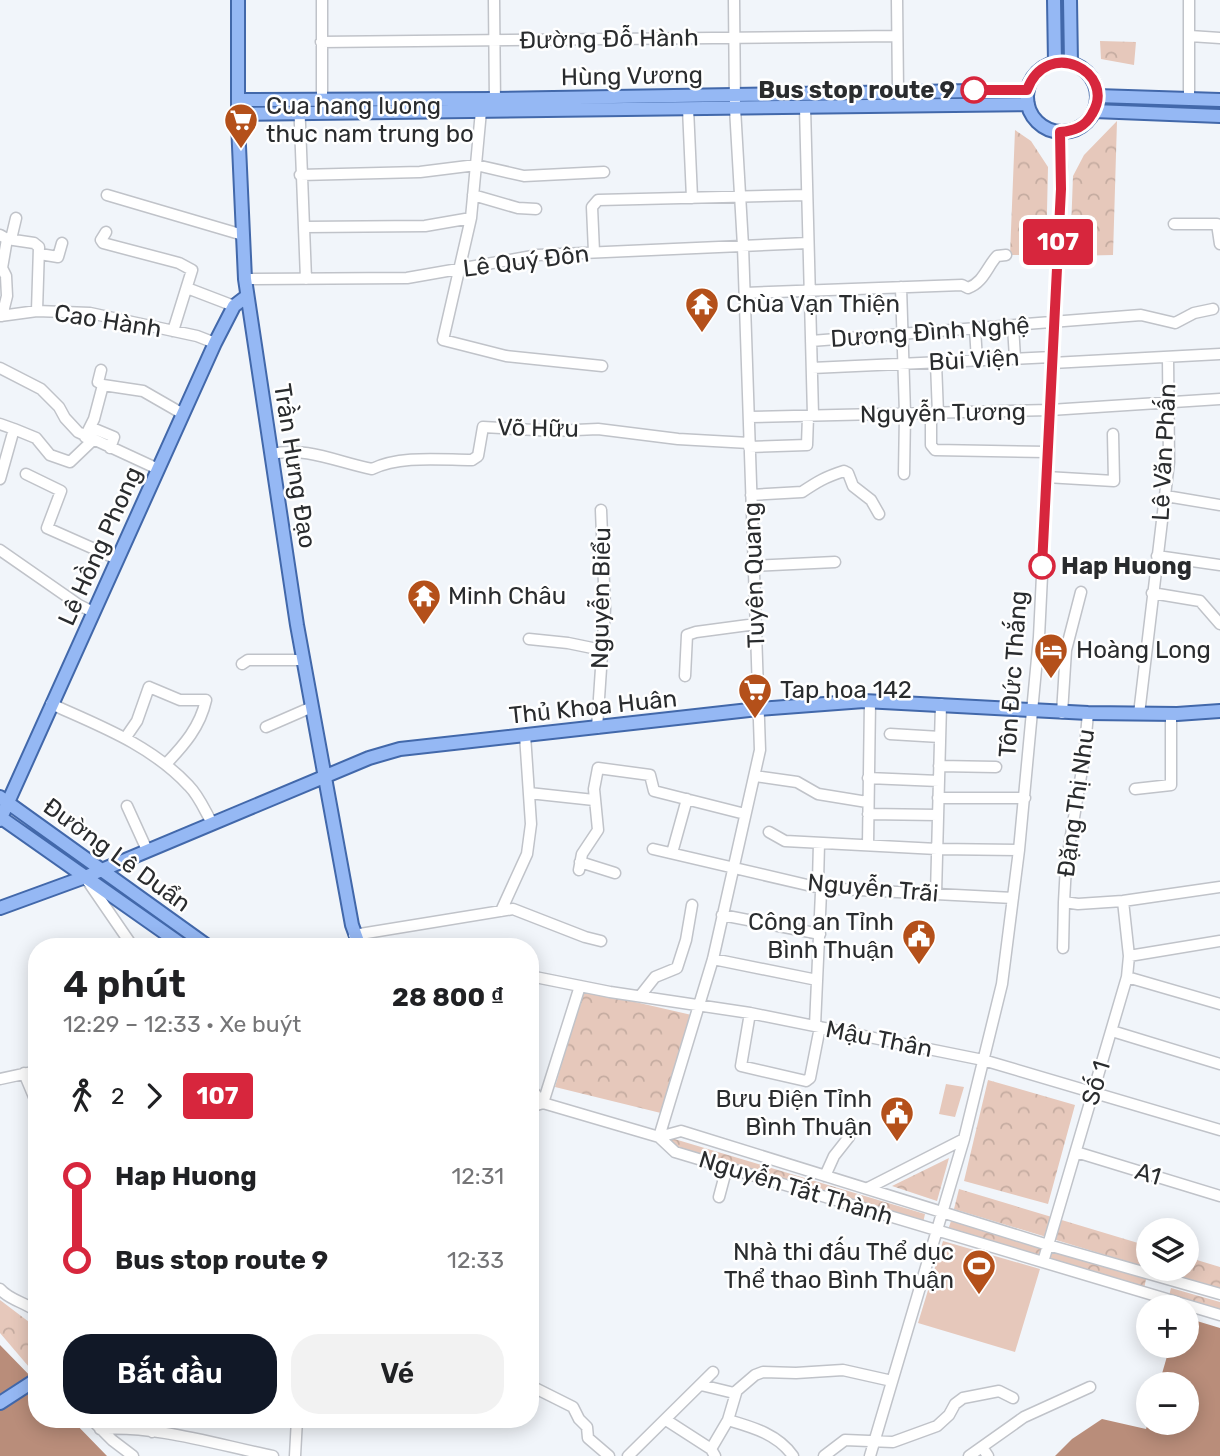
<!DOCTYPE html>
<html lang="vi">
<meta charset="utf-8">
<style>
:root{--surface:#fff;--page:#f2f2f2;--text:#202124;--muted:#757577;--accent:#111827}
body{margin:0;font-family:Rubik,sans-serif;background:var(--page);color:var(--text);height:100vh;display:flex;flex-direction:column;font-size:26px;white-space:nowrap}
*{box-sizing:border-box;margin:0}
p{font-size:23px;color:var(--muted)}
.icon{flex:none;width:38px;height:38px;fill:none;stroke:currentColor;stroke-width:2;stroke-linecap:round;stroke-linejoin:round}
.map{position:relative;flex:1;overflow:hidden}
.side{position:absolute;left:28px;top:938px;width:511px;height:490px;display:flex;flex-direction:column;background:var(--surface);border-radius:28px;box-shadow:0 4px 18px #0003}
.side>*{flex:none}
.badge{padding:0 14px;border-radius:5px;font-size:24px;line-height:46px}
.buttons{position:absolute;left:1136px;top:1218px;display:grid;gap:14px}
.buttons a{display:grid;place-items:center;width:63px;height:63px;border-radius:50%;background:var(--surface);box-shadow:0 4px 18px #0003;font-size:35px}
.map>.badge{position:absolute;translate:-50% -50%;box-shadow:0 0 0 4px #fff}
.legs{display:flex;align-items:center;gap:10px;height:77px;padding:0 35px;font-size:23px}
.legs p{margin-inline-start:auto}
.head{display:flex;align-items:center;justify-content:space-between;height:119px;padding:0 35px}
h1{font-size:38px;font-weight:600;line-height:52px}
.button{display:flex;gap:14px;margin-top:auto;padding:14px 35px}
.button a{flex:1;height:80px;border-radius:28px;background:var(--accent);color:#fff;font-size:28px;font-weight:600;line-height:80px;text-align:center}
.button a+a{background:var(--page);color:var(--text)}
ul{padding:0 35px;list-style:none}
li{display:flex;align-items:center;gap:24px;height:84px;font-size:26px}
li i{display:grid;place-items:center;width:10px;height:100%;margin:0 9px;background:currentColor}
li i::after{content:'';width:18px;height:18px;margin:-9px;border:5px solid;border-radius:50%;background:var(--surface)}
li p{margin-inline-start:auto}
li:first-child i{background:linear-gradient(#0000 50%,currentColor 0)}
li:last-child i{background:linear-gradient(currentColor 50%,#0000 0)}
.map>svg:first-child{display:block}
.green{fill:#e6c8bb}
.park{fill:url(#park-crowns)}
.water{fill:#b98d7a}
.lines{fill:none;stroke-linecap:round;stroke-linejoin:round}
.minor-casing{stroke:#c0c3c9;stroke-width:13}
.major-casing{stroke:#4268aa;stroke-width:16}
.minor{stroke:#fff;stroke-width:10}
.major{stroke:#95b8f4;stroke-width:12}
.line-1-casing{stroke:#fff;stroke-width:16}
.line-1{stroke:#d7263d;stroke-width:10}
.stop-1-dot{fill:#fff;stroke:#d7263d;stroke-width:3.5}
.labels{text-anchor:middle;dominant-baseline:central;stroke-width:5;stroke-linejoin:round;paint-order:stroke}
.street-label{font-size:24px;fill:#2a2c2e;stroke:#fff}
.stop-label{font-size:24px;font-weight:bold;fill:#2a2c2e;stroke:#fff;text-anchor:end}
.poi-label{font-size:24px;fill:#2a2c2e;stroke:#fff;text-anchor:start}
</style>
<div class="map">
<svg width="1220" height="1456" viewBox="0 0 1220 1456">
<defs>
<pattern id="park-crowns" width="20" height="18" patternUnits="userSpaceOnUse" patternTransform="scale(1.75)"><rect width="20" height="18" fill="#e6c8bb"/><path d="M2 6a3 3 0 1 1 6 0M12 15a3 3 0 1 1 6 0" fill="none" stroke="#c5aca1"/></pattern>
</defs>
<rect width="100%" height="100%" fill="#f1f5fa"/>
<!-- green -->
<path class="green" d="M946 1084 964 1087 955 1117 939 1114Z
M943 1241 1040 1269 1015 1352 918 1323Z"/>
<!-- park -->
<path class="park" d="M1100 41 1136 42 1134 65 1101 59Z
M1117 121 1113 255 1070 256 1073 176 1084 155Z
M1015 130 1031 141 1048 167 1046 255H1010Z
M583 990 696 1016 669 1115 555 1087Z
M988 1080 1075 1105 1048 1204 964 1181Z
M671 1138 925 1214 923 1223 668 1147Z
M949 1158 937 1201 892 1186Z
M959 1189 1148 1246V1268L954 1209Z
M951 1221 1146 1279 1144 1289 948 1230Z
M1187 1257 1220 1267V1290L1149 1269H1186Z
M1171 1288 1220 1302V1312L1169 1296Z
M0 1300 33 1325 37 1335V1371L29 1367 0 1333Z"/>
<!-- water -->
<path class="water" d="M1187 1318 1220 1328V1456H1055L1072 1439 1102 1419 1146 1429 1148 1423H1186V1384H1159L1170 1346H1186Z
M0 1345 37 1383V1419H71L107 1456H0Z"/>
<g class="lines">
<!-- minor casing -->
<g class="minor-casing">
<path id="minor" d="M322 0V104
M494 0 495 104
M897 0 898 91
M1189 0V99
M1190 36 1220 38
M321 42 897 36
M299 99 306 279
M805 107 813 415
M688 108 692 198
M481 111 471 218 443 340 506 356 602 366
M300 175 420 172 476 165 524 176 604 172
M107 195 243 235
M473 195 518 208 536 209
M1174 224H1217L1220 244
M305 227 425 226 471 218
M106 232 101 240 103 243 179 263 192 270 173 331
M0 235 7 239 2 268 6 276 7 296 2 316
M7 239 34 243 39 247 37 311
M11 239 16 218
M594 252 592 207 598 200 807 195
M40 254 58 257 62 243
M245 279 407 278 538 255 808 243
M901 287 905 414 904 474
M187 288 234 306
M745 293 962 285 968 288C983 283 987 267 997 256L1006 255
M0 316 37 311 90 313 197 336 215 343
M1013 326 1015 358
M975 329 977 360
M811 341 1141 315 1175 323 1194 313 1213 309
M936 363 938 414
M1052 363 1220 354
M0 368 41 389 59 407 65 418 78 432 158 469
M812 368 1052 357
M101 370 98 382 103 385
M931 414V445L935 450 1047 452
M749 417 1050 410 1220 399
M0 424 14 429 0 479
M90 427 114 437 110 448
M14 429 36 438 50 455 70 462 93 440
M85 437 94 419 103 385 143 391 183 414
M749 447 807 445 808 416
M272 454C305 446 340 463 372 469 401 455 441 460 472 460L478 456 483 427 553 431 598 429 678 439 749 443
M26 474 61 491 47 528 117 559
M1046 477 1114 481 1113 434
M751 495 802 492C817 482 825 477 844 471L848 473 853 486 871 500 879 514
M1166 496 1220 505
M0 550 79 605 93 612
M1157 556 1220 565
M753 566 835 562
M1152 593 1200 601 1220 624
M529 639 568 643 602 650
M242 664 248 660H304
M685 676 687 635 696 632 756 624
M51 704C100 726 151 745 189 786 199 796 205 811 212 823
M1062 713 1066 650 1081 592
M1088 713 1084 758 1066 865 1064 902 1078 904 1123 901 1220 887
M1139 714 1169 462 1168 357
M266 727 312 707
M597 728 605 609 601 510
M890 734 940 737
M126 737 137 721 149 687 180 700H206C200 727 184 745 166 764
M939 766 996 767
M755 776 797 782 818 794 867 802
M868 778 939 781
M1135 789 1171 785V714
M529 793 594 800
M938 798H1025
M127 806 147 850
M868 814 938 815
M769 832 785 841 937 849 1019 850
M868 845 870 701
M653 849 820 888 1013 898
M672 853 687 799
M580 862 615 873
M579 870 582 854 598 830 594 789 598 768 650 775 654 791 745 814
M87 880 133 947
M936 894 941 704
M501 911 527 854 531 824 525 735
M722 915 820 934
M354 935 513 909 585 937 601 941
M1063 948 1064 902
M1129 956 1220 941
M713 959 817 980
M530 976 610 992 750 1013 983 1060 1220 1130
M1127 977 1220 1004
M640 996 655 977 677 968 686 940 692 905
M750 1013 741 1066 806 1081 810 1078 820 1027
M815 1026 821 892 818 882 819 843
M1112 1031 1220 1064
M24 1073 37 1104
M0 1079 37 1071
M530 1088 543 1103
M543 1103 580 986
M530 1107 543 1103 659 1137 675 1152 1220 1315
M659 1137 713 959 760 750 743 246 735 108 734 0
M659 1137 681 1131 1048 1245 1220 1294
M1076 1152 1220 1196
M825 1176 834 1156 849 1137
M868 1188 964 1139
M719 1197 727 1167
M530 1251V1259
M1043 1262 1127 977 1129 956 1123 901
M0 1289C10 1301 26 1302 37 1312
M701 1385 734 1393 755 1375 763 1372 796 1373 843 1370 892 1381
M530 1388H535L573 1407 579 1419 587 1427 588 1438 609 1456
M91 1419 112 1440 133 1456
M666 1420 711 1449 715 1456
M728 1420C752 1427 778 1434 793 1456
M100 1429C156 1425 218 1445 273 1456
M152 1432 156 1419
M982 1447 988 1456
M711 1449 728 1420 736 1393
M295 1456 297 1419
M628 1456 713 1372
M824 1456 845 1440 893 1442 937 1426 949 1415 955 1404 963 1398 999 1391 1013 1398
M870 1456 964 1139 1002 984 1019 850 1039 637 1062 167 1060 132
M969 1456 1024 1417 1090 1387"/>
</g>
<!-- major casing -->
<g class="major-casing">
<path id="major" d="M238 0V124L245 279 297 625 352 925 360 947
M1054 0 1055 63
M1070 0 1071 63
M1027 97a35 35 0 1 1 70 0a35 35 0 1 1-70 0Z
M1097 96 1220 100
M238 100 495 99 1028 90
M1094 111 1220 116
M238 114 1028 104
M0 797 209 947
M0 817 185 947
M0 820 215 343 234 306 247 296
M0 908 85 877 369 758 400 749 758 709 864 701 1088 713 1177 714 1220 711
M0 1403 37 1379"/>
</g>
<!-- minor -->
<use href="#minor" class="minor"/>
<!-- major -->
<use href="#major" class="major"/>
</g>
<g class="lines">
<!-- line-1 casing -->
<g class="line-1-casing">
<path id="line-1" d="M974 90H1027C1047 36 1118 72 1092 114 1085 127 1074 131 1060 132L1061 189 1042 566"/>
</g>
<!-- line-1 -->
<use href="#line-1" class="line-1"/>
</g>
<!-- icons -->
<defs>
<g id="supermarket-pin" transform="scale(1.75)"><path d="M0 17L-7.5 6A9.5 9.5 0 1 1 7.5 6Z" fill="#b4501a" stroke="#fff"/><path d="M-6-5.5h2.5l.6 2H6L4.5 2H-2.5L-4.4-4H-6ZM-1.5 3.2a1.3 1.3 0 1 0 .1 0ZM3 3.2a1.3 1.3 0 1 0 .1 0Z" fill="#fff"/></g>
<g id="temple-pin" transform="scale(1.75)"><path d="M0 17L-7.5 6A9.5 9.5 0 1 1 7.5 6Z" fill="#b4501a" stroke="#fff"/><path d="M0-6L5-2H3V0L6.5 2.5H4V6H1.5V3h-3V6H-4V2.5H-6.5L-3 0V-2H-5Z" fill="#fff"/></g>
<g id="hotel-pin" transform="scale(1.75)"><path d="M0 17L-7.5 6A9.5 9.5 0 1 1 7.5 6Z" fill="#b4501a" stroke="#fff"/><path d="M-6-4.5h1.5V1H6V5H4.5V3h-9V5H-6ZM-4 0a1.8 1.8 0 1 1 3.6 0ZM.5 0V-2.5h3Q6-2.5 6 0Z" fill="#fff"/></g>
<g id="civic-pin" transform="scale(1.75)"><path d="M0 17L-7.5 6A9.5 9.5 0 1 1 7.5 6Z" fill="#b4501a" stroke="#fff"/><path d="M-.6-6.5H3V-4.5H.6V-3L4-1V1h2V6H-6V1h2V-1L-.6-3ZM-1.2 2.5V6h2.4V2.5Z" fill="#fff"/></g>
<g id="stadium-pin" transform="scale(1.75)"><path d="M0 17L-7.5 6A9.5 9.5 0 1 1 7.5 6Z" fill="#b4501a" stroke="#fff"/><path d="M0-5a6.5 5 0 1 0 0 10a6.5 5 0 1 0 0-10ZM-3.5-1.8h7v3.6h-7Z" fill="#fff"/></g>
</defs>
<g fill-rule="evenodd">
<use href="#supermarket-pin" x="241" y="120"/>
<use href="#temple-pin" x="702" y="304"/>
<use href="#temple-pin" x="424" y="596"/>
<use href="#hotel-pin" x="1051" y="650"/>
<use href="#supermarket-pin" x="755" y="690"/>
<use href="#civic-pin" x="919" y="936"/>
<use href="#civic-pin" x="897" y="1113"/>
<use href="#stadium-pin" x="979" y="1266"/>
</g>
<!-- markers -->
<g class="stop-1-dot">
<circle cx="974" cy="90" r="12"/>
<circle cx="1042" cy="566" r="12"/>
</g>
<g class="labels">
<!-- street labels -->
<g class="street-label">
<text transform="translate(609 39) rotate(-1)">Đường Đỗ Hành</text>
<text transform="translate(632 76) rotate(-1)">Hùng Vương</text>
<text transform="translate(526 261) rotate(-7)">Lê Quý Đôn</text>
<text transform="translate(108 321) rotate(9)">Cao Hành</text>
<text transform="translate(930 332) rotate(-4)">Dương Đình Nghệ</text>
<text transform="translate(974 360) rotate(-3)">Bùi Viện</text>
<text transform="translate(943 413) rotate(-1)">Nguyễn Tương</text>
<text transform="translate(538 428) rotate(1)">Võ Hữu</text>
<text transform="translate(1164 452) rotate(-87)">Lê Văn Phấn</text>
<text transform="translate(295 466) rotate(81)">Trần Hưng Đạo</text>
<text transform="translate(100 546) rotate(-66)">Lê Hồng Phong</text>
<text transform="translate(754 575) rotate(-92)">Tuyên Quang</text>
<text transform="translate(601 598) rotate(-89)">Nguyễn Biểu</text>
<text transform="translate(1013 674) rotate(-86)">Tôn Đức Thắng</text>
<text transform="translate(593 707) rotate(-6)">Thủ Khoa Huân</text>
<text transform="translate(1076 803) rotate(-82)">Đặng Thị Nhu</text>
<text transform="translate(117 855) rotate(36)">Đường Lê Duẩn</text>
<text transform="translate(873 888) rotate(5)">Nguyễn Trãi</text>
<text transform="translate(879 1039) rotate(11)">Mậu Thân</text>
<text transform="translate(1096 1083) rotate(-73)">Số 1</text>
<text transform="translate(1148 1174) rotate(17)">A1</text>
<text transform="translate(796 1188) rotate(17)">Nguyễn Tất Thành</text>
</g>
<!-- stop labels -->
<g class="stop-label">
<text x="955" y="90">Bus stop route 9</text>
<text x="1061" y="566" text-anchor="start">Hap Huong</text>
</g>
<!-- poi labels -->
<g class="poi-label">
<text x="266" y="106">Cua hang luong<tspan x="266" dy="28">thuc nam trung bo</tspan></text>
<text x="726" y="304">Chùa Vạn Thiện</text>
<text x="448" y="596">Minh Châu</text>
<text x="1076" y="650">Hoàng Long</text>
<text x="780" y="690">Tap hoa 142</text>
<text x="894" y="922" text-anchor="end">Công an Tỉnh<tspan x="894" dy="28">Bình Thuận</tspan></text>
<text x="872" y="1099" text-anchor="end">Bưu Điện Tỉnh<tspan x="872" dy="28">Bình Thuận</tspan></text>
<text x="954" y="1252" text-anchor="end">Nhà thi đấu Thể dục<tspan x="954" dy="28">Thể thao Bình Thuận</tspan></text>
</g>
</g>
</svg>
<div class="buttons">
<a><svg class="icon" aria-label="layers" viewBox="0 0 24 24"><path d="M12 4l9 5-9 5-9-5zM3 14l9 5 9-5"/></svg></a>
<a>+</a>
<a>−</a>
</div>
<b class="badge" style="left:1058px;top:242px;background:#d7263d;color:#fff">107</b>
<section class="side">
<div class="head"><div><h1>4 phút</h1><p>12:29 – 12:33 · Xe buýt</p></div><b>28 800 ₫</b></div>
<div class="legs"><svg class="icon" aria-label="walk" viewBox="0 0 24 24"><circle cx="13" cy="4" r="2"/><path d="M13 8l-2 6 4 7M11 14l-3 7M7 12l3-4h3l4 4"/></svg>2<svg class="icon" aria-label="forward" viewBox="0 0 24 24"><path d="M9 5l7 7-7 7"/></svg><b class="badge" style="background:#d7263d;color:#fff">107</b></div>
<ul>
<li><i style="color:#d7263d"></i><b>Hap Huong</b><p>12:31</p></li>
<li><i style="color:#d7263d"></i><b>Bus stop route 9</b><p>12:33</p></li>
</ul>
<div class="button"><a>Bắt đầu</a><a>Vé</a></div>
</section>
</div>
